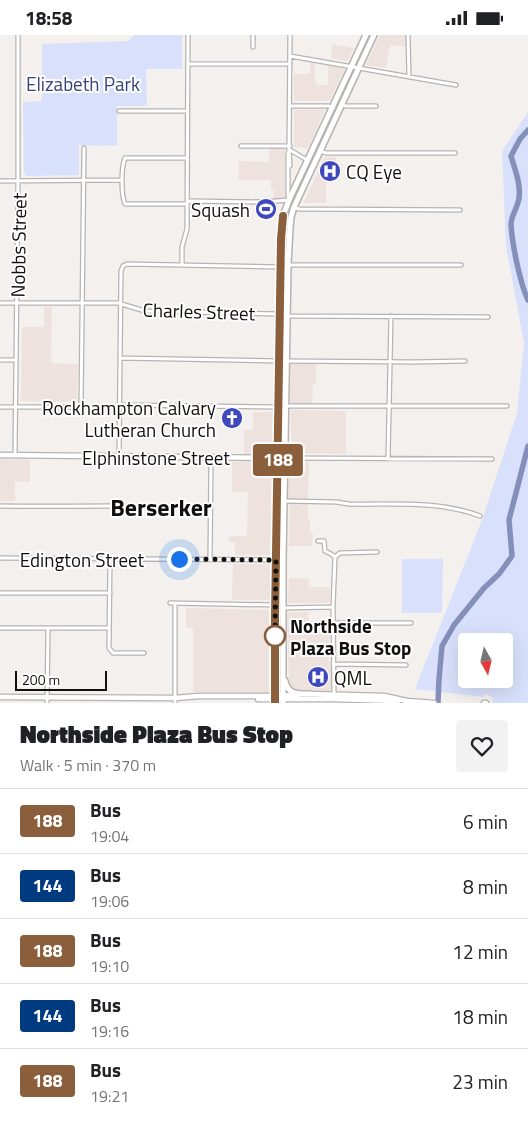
<!DOCTYPE html>
<meta charset="utf-8">
<style>
:root{--surface:#fff;--page:#f2f2f2;--text:#202124;--muted:#757577;--line:#e0e0e0}
body{margin:0;font-family:"Titillium Web",sans-serif;background:var(--page);color:var(--text);height:100vh;display:flex;flex-direction:column;font-size:19px;white-space:nowrap}
*{box-sizing:border-box;margin:0}
p{font-size:16px;color:var(--muted)}
.icon{flex:none;width:28px;height:28px;fill:none;stroke:currentColor;stroke-width:2;stroke-linecap:round;stroke-linejoin:round}
.map{position:relative;height:668px;overflow:hidden}
.side{display:flex;flex-direction:column;background:var(--surface);flex:1}
.side>*{flex:none}
.badge{padding:0 10px;border-radius:4px;font-size:18px;line-height:32px}
.needle{width:32px;rotate:172deg}
.buttons{position:absolute;left:458px;top:598px;display:grid;gap:10px}
.buttons a{display:grid;place-items:center;width:55px;height:55px;border-radius:5px;background:var(--surface);box-shadow:0 5px 20px #0002;font-size:25px}
.scale{position:absolute;left:15px;bottom:12px;width:92px;box-sizing:border-box;padding-left:5px;border:2px solid #11100f;border-top:0;font-size:14px;line-height:18px;white-space:nowrap;color:#11100f;-webkit-text-stroke:4px #fffdfd;paint-order:stroke}
.you{position:absolute;width:25px;height:25px;margin:-12px;border:4px solid #fff;border-radius:50%;background:#1a73e8;box-shadow:0 0 0 8px #1a73e833}
.map>.badge{position:absolute;translate:-50% -50%;box-shadow:0 0 0 2px #fff}
.round{display:grid;place-items:center;flex:none;width:52px;height:52px;border-radius:5px;background:var(--page)}
.summary{display:flex;align-items:center;justify-content:space-between;height:85px;padding:0 20px}
h1{font-size:24px;font-weight:800;line-height:38px}
ul{padding:0;list-style:none}
li{display:flex;align-items:center;gap:15px;height:65px;padding:0 20px;border-top:1px solid var(--line)}
li div{flex:1}
li b{display:block;font-size:19px}
li em{font-style:normal}
li .badge{min-width:55px;font-weight:700;text-align:center}
.status{display:flex;justify-content:space-between;align-items:center;height:35px;padding:0 25px;background:var(--surface);direction:ltr}
.status svg{height:14px;fill:currentColor}
.map>svg:first-child{display:block}
.built{fill:#ede2dd}
.green{fill:#d8e0fb;fill-rule:evenodd}
.lines{fill:none;stroke-linecap:round;stroke-linejoin:round}
.river{stroke:#8590ba;stroke-width:5.5}
.street-casing{stroke:#b7b3b2;stroke-width:5.5}
.secondary-casing{stroke:#b7b3b2;stroke-width:7}
.primary-casing{stroke:#b7b3b2;stroke-width:8}
.street{stroke:#fff;stroke-width:3}
.secondary{stroke:#fff;stroke-width:4.5}
.primary{stroke:#fff;stroke-width:5}
.line-casing{stroke:#fff;stroke-width:11}
.line{stroke:#8b5e3c;stroke-width:8}
.walk{stroke:#11100f;stroke-width:5;stroke-dasharray:0 9}
.stop-dot{fill:#fff;stroke:#8b5e3c;stroke-width:2.5}
.labels{text-anchor:middle;dominant-baseline:central;stroke-width:4;stroke-linejoin:round;paint-order:stroke}
.park-label{font-size:19px;fill:#38427a;stroke:#fffdfd}
.poi-label{font-size:19px;fill:#11100f;stroke:#fffdfd;text-anchor:start}
.street-label{font-size:19px;fill:#11100f;stroke:#fffdfd}
.stop-label{font-size:19px;font-weight:bold;fill:#11100f;stroke:#fffdfd;text-anchor:start}
.district-label{font-size:24px;font-weight:bold;fill:#11100f;stroke:#fffdfd}
</style>
<div class="status"><b>18:58</b><svg viewBox="0 0 49 12"><path d="M0 12V9h3v3zM5 12V6h3v6zM10 12V3h3v9zM15 12V0h3v12zM26 1h20v11H26zM47 4h2v5h-2z"/></svg></div>
<div class="map">
<svg width="528" height="668" viewBox="0 0 528 668">
<rect width="100%" height="100%" fill="#f3f0ee"/>
<!-- built -->
<path class="built" d="M380 0H406V12L390 10 386 33 366 30Z
M332 9 354 13 348 25 346 26 331 23Z
M310 27 315 28V46L317 50H328V31L343 33 344 35 330 65 328 66H294V39H310Z
M294 75H324V77L309 111 307 113 294 112Z
M284 112 285 114V163H273L274 156 271 154V145H239L238 126 269 127V113Z
M325 122H336L335 145H326V168H304V167Z
M44 272H52L51 328 78 329 77 367 21 366 22 292H44Z
M292 329H316V349H313L312 369H292L290 367V330Z
M293 375 346 376V419L291 418V376Z
M253 377H273V417L271 419H244V395H253Z
M0 424 30 425V447L15 446V466H0Z
M290 426H307L309 428 308 464H288L289 427Z
M232 427H270L272 429 270 519 269 520H235V507H229V501H247L248 457H232Z
M290 469H308V484H310V498H313L312 511H289Z
M233 529H269L270 531V564L268 565H232Z
M289 543 309 544V552H330V566L328 568H289L288 567Z
M186 573 268 575 269 576V658L193 657V593L186 592Z
M290 577H308L309 593H329V631L331 632V654L329 656 293 655 289 652 287 580Z"/>
<!-- green -->
<path class="green" d="M134 0H182V34H146L147 71H117V111L79 110V140L26 141 24 138 23 67 42 66V9L128 6Z
M528 77V668H495L492 667 493 663 486 659 483 662 415 654 482 485 517 378 524 308 506 211 502 116ZM466 606H504V644H466Z
M402 524H443L442 578H402Z"/>
<g class="lines">
<!-- river -->
<path class="river" d="M528 95 520 104 511 121C515 135 521 149 519 163 518 172 511 181 511 189 512 209 520 248 528 265
M438 668 439 644 442 611 454 590 484 553 499 539 512 521 509 485 528 411"/>
<!-- street casing -->
<g class="street-casing">
<path id="street" d="M408 0 409 42
M253 12V0
M290 21 456 50
M188 29H290
M342 70 346 71H376
M290 71H329L333 73
M119 76H187
M241 111H290
M290 115 307 125
M289 116 288 119V160L289 164
M320 116 326 118H455
M187 123H125C121 132 121 160 125 169H185L190 166 264 167 289 165
M288 132 290 131 289 115 290 0
M0 146 122 145
M294 172 299 174 460 175
M182 230V212L187 194 188 0
M288 230H461
M0 268H118L145 276 280 279 287 281 488 282
M120 323 279 326
M0 325H16
M286 326 414 327 465 326
M286 371H507
M0 372H117L122 370 279 372
M81 372 84 113
M15 420 18 145V0
M119 421 121 236 123 231 127 229 281 232
M285 423 492 424
M388 424 391 281
M285 466 336 467 349 469C392 470 438 465 480 481
M0 471C70 472 140 470 210 471
M318 506H324L325 516 331 519 335 522
M335 522 340 518 377 517
M0 523 283 525
M110 523 109 613 113 618H144
M210 525 211 422
M0 558H110
M170 568 275 570
M175 569V668
M283 573 333 572
M333 588H411
M0 593H109
M333 629 406 630
M334 659 333 572 335 522
M47 668 48 594"/>
</g>
<!-- secondary casing -->
<g class="secondary-casing">
<path id="secondary" d="M0 420 281 423
M309 659 384 661 407 666 434 668
M0 662 175 663 199 661H270L298 660
M258 664H334L398 666
M484 668H486"/>
</g>
<!-- primary casing -->
<g class="primary-casing">
<path id="primary" d="M285 646C288 660 298 659 310 659
M275 668 276 525 281 192 283 181 289 165 366 0
M283 668V525L288 230 290 192 291 182 294 172 374 0"/>
</g>
<!-- street -->
<use href="#street" class="street"/>
<!-- secondary -->
<use href="#secondary" class="secondary"/>
<!-- primary -->
<use href="#primary" class="primary"/>
</g>
<g class="lines">
<!-- line casing -->
<g class="line-casing">
<path id="line" d="M275 668V582L281 204 283 181"/>
</g>
<!-- line -->
<use href="#line" class="line"/>
<!-- walk -->
<path class="walk" d="M179 524 276 525 275 601"/>
</g>
<!-- icons -->
<defs>
<g id="hospital-disc" transform="scale(1.125)"><circle r="9.5" fill="#3f48bd" stroke="#fffdfd"/><path d="M-5-5h3v3.5h4V-5h3V5h-3V1.5h-4V5h-3Z" fill="#fff"/></g>
<g id="stadium-disc" transform="scale(1.125)"><circle r="9.5" fill="#3f48bd" stroke="#fffdfd"/><path d="M0-5a6.5 5 0 1 0 0 10a6.5 5 0 1 0 0-10ZM-3.5-1.8h7v3.6h-7Z" fill="#fff"/></g>
<g id="church-disc" transform="scale(1.125)"><circle r="9.5" fill="#3f48bd" stroke="#fffdfd"/><path d="M-1.2-6h2.4v3.5h3.3v2.4h-3.3V6h-2.4V-.1h-3.3v-2.4h3.3Z" fill="#fff"/></g>
</defs>
<g fill-rule="evenodd">
<use href="#hospital-disc" x="330" y="136"/>
<use href="#stadium-disc" x="266" y="174"/>
<use href="#church-disc" x="232" y="383"/>
<use href="#hospital-disc" x="318" y="642"/>
</g>
<!-- markers -->
<circle class="stop-dot" cx="275" cy="601" r="10"/>
<g class="labels">
<!-- park labels -->
<g class="park-label">
<text x="83" y="48">Elizabeth Park</text>
</g>
<!-- poi labels -->
<g class="poi-label">
<text x="346" y="136">CQ Eye</text>
<text x="250" y="174" text-anchor="end">Squash</text>
<text x="216" y="372" text-anchor="end">Rockhampton Calvary<tspan x="216" dy="22">Lutheran Church</tspan></text>
<text x="334" y="642">QML</text>
</g>
<!-- street labels -->
<g class="street-label">
<text transform="translate(18 210) rotate(-89)">Nobbs Street</text>
<text transform="translate(199 276) rotate(2)">Charles Street</text>
<text x="156" y="422">Elphinstone Street</text>
<text x="82" y="524">Edington Street</text>
</g>
<!-- stop labels -->
<g class="stop-label">
<text x="290" y="590">Northside<tspan x="290" dy="22">Plaza Bus Stop</tspan></text>
</g>
<!-- district labels -->
<g class="district-label">
<text x="161" y="472">Berserker</text>
</g>
</g>
</svg>
<div class="buttons">
<a><svg class="needle" viewBox="-14 -14 28 28"><path d="M0-13l5 13h-10z" fill="#e53935"/><path d="M0 13l5-13h-10z" fill="#757577"/></svg></a>
</div>
<div class="scale">200 m</div>
<div class="you" style="left:179px;top:524px"></div>
<b class="badge" style="left:278px;top:425px;background:#8b5e3c;color:#fff">188</b>
</div>
<section class="side">
<div class="summary"><div><h1>Northside Plaza Bus Stop</h1><p>Walk · 5 min · 370 m</p></div><a class="round"><svg class="icon" aria-label="heart" viewBox="0 0 24 24"><path d="M12 20l-8-8c-3-5 5-10 8-4 3-6 11-1 8 4z"/></svg></a></div>
<ul>
<li><span class="badge" style="background:#8b5e3c;color:#fff">188</span><div><b>Bus</b><p>19:04</p></div><em>6 min</em></li>
<li><span class="badge" style="background:#003b80;color:#fff">144</span><div><b>Bus</b><p>19:06</p></div><em>8 min</em></li>
<li><span class="badge" style="background:#8b5e3c;color:#fff">188</span><div><b>Bus</b><p>19:10</p></div><em>12 min</em></li>
<li><span class="badge" style="background:#003b80;color:#fff">144</span><div><b>Bus</b><p>19:16</p></div><em>18 min</em></li>
<li><span class="badge" style="background:#8b5e3c;color:#fff">188</span><div><b>Bus</b><p>19:21</p></div><em>23 min</em></li>
</ul>
</section>
